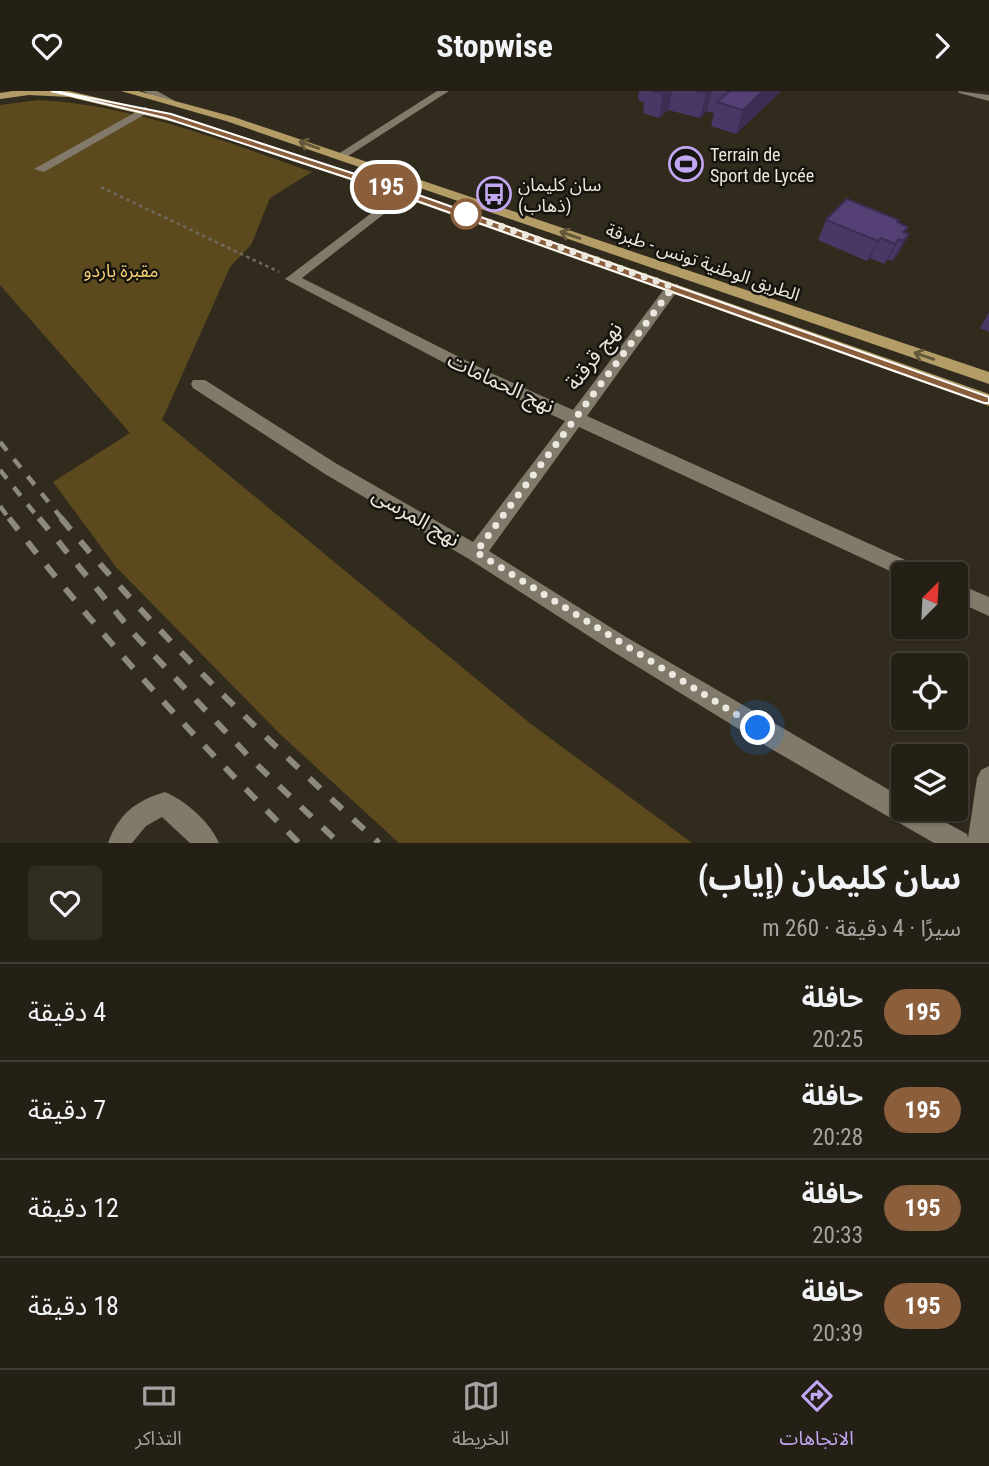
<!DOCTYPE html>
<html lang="ar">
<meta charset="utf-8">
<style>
:root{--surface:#252016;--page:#312d23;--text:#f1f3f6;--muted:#a3a3a1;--line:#423e35;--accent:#c2a7f2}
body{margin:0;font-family:"Roboto Condensed","Noto Sans Arabic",sans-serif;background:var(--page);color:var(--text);direction:rtl;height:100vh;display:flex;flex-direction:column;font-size:26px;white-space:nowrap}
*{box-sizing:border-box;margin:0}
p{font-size:23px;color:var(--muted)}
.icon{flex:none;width:38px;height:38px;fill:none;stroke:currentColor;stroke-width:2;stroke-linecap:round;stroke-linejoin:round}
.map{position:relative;height:752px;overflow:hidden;direction:ltr}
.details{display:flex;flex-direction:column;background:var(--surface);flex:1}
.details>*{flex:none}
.badge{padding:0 14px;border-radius:23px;font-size:24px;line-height:46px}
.needle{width:46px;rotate:24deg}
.buttons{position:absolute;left:891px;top:471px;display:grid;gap:14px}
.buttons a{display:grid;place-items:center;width:77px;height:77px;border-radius:7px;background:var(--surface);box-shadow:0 2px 5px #0004,0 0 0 2px var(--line);font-size:35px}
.you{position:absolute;width:35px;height:35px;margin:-18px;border:5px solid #fff;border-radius:50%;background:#1a73e8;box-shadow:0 0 0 10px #1a73e833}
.map>.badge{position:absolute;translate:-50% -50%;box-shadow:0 0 0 4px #fff}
.round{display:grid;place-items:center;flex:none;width:74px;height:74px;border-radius:7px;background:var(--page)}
.summary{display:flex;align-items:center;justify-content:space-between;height:119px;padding:0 28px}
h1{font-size:33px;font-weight:700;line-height:52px}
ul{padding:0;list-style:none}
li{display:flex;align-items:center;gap:21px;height:98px;padding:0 28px;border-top:2px solid var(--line)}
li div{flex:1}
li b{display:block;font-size:26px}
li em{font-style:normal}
li .badge{min-width:77px;font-weight:700;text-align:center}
header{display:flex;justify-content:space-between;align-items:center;height:91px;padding:0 28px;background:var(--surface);font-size:32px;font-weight:700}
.dock{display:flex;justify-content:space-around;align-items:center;height:98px;border-top:2px solid var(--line);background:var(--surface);font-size:19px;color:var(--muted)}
.dock a{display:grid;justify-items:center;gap:4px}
.dock .current{color:var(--accent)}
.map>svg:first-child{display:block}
.green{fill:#5c4a1e}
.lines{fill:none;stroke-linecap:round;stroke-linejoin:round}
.path{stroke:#6f6a5e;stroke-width:2.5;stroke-dasharray:3.5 3.5;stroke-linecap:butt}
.minor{fill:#817a6b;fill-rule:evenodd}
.major{fill:#b39c66;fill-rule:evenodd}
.rail-far1{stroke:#8d897e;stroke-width:4.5;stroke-dasharray:11 11;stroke-linecap:butt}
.rail{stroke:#8d897e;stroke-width:6;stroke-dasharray:15 15;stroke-linecap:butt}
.wall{fill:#493765}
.shaded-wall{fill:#3c2d53}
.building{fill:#554076;stroke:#3c2d53;stroke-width:2}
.oneway{stroke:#64583a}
.line{fill:#8b5e3c;stroke:#fff;stroke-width:2}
.walk{stroke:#ebe8df;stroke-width:7;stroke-dasharray:0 12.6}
.stop-dot{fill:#fff;stroke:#8b5e3c;stroke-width:3.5}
.labels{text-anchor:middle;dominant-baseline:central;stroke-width:5;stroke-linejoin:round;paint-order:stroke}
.far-poi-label{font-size:18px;fill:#ebe8df;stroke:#16140e;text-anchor:start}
.far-street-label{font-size:18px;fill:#ebe8df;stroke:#16140e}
.far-park-label{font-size:18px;fill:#f7d073;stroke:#16140e}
.street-label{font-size:21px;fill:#ebe8df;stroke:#16140e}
</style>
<header><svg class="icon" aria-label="forward" viewBox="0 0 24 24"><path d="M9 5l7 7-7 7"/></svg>Stopwise<svg class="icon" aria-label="heart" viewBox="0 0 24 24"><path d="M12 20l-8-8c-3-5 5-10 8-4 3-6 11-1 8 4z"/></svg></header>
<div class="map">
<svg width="989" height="752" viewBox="0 0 989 752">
<rect width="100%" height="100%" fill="#312b1e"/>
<!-- green -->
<path class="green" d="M39 9C133 14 224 50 312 81L270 107 251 154 230 176 162 329 531 633 692 752H399L281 644 116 476 53 391 130 342 0 194V14Z"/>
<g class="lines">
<!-- path -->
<path class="path" d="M101 96 279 181"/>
<!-- minor -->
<path class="minor" d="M143 0H157L175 10 166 12Z
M437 0H449L345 67 335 65Z
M958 0 989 4V10L959 2Z
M145 16 150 19 149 21 44 81 34 78Z
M403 98 407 99V105L302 187 491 282 573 319 668 193H678V199L587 325 923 477 926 483H903V486L579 336 489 460 626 546 903 707V718H921L967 743 968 747 977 687 981 679 989 675V752H934L773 659 612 560 469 468 325 383 193 297 191 293 193 289H205L337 373 473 451 565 330 479 290 285 188Z
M956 492 989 506V525L956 510Z
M165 701C186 710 210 731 219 752H190L162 726 146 735 132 752H108C119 723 135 710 165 701Z"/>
<!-- major -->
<path class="major" d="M13 0H69L189 28 407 99 989 303V315L399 105 182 33 69 6 29 4 0 8V2Z
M121 0H138L234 26 989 281V293L226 30Z"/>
<!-- rail-far1 -->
<path class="rail-far1" d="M0 351 63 429
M0 379 40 429
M0 415 10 429"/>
<!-- rail -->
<path class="rail" d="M9 427C98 543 196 649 299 752
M39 427 134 543 253 670 339 752
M61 427C158 545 267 649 379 752"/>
</g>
<!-- wall -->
<path class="wall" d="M639 0H781L736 43 711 35 714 22 707 20 700 27 668 19 659 27 643 22 644 11 638 9Z
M826 129 905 142 909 143 898 163 892 170 888 168 884 173 870 167 867 170 818 149Z
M989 221V241L980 237Z"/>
<!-- shaded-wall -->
<path class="shaded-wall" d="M667 0H672L668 19 659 27 663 3Z
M708 0H712L707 20 700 27 706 2Z
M763 0H781L736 43 743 19Z
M909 143 898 163 892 170 903 150Z
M881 147 870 167 867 170 878 150Z
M899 148 888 168 884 173 895 153Z"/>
<!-- building -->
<path class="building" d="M654 0H667L663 3Z
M695 0H708L706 2Z
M726 0H763L743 19 717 11 729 1Z
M847 108 899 129 897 131 908 136 903 141 909 143 903 150 899 148 895 153 881 147 878 150 826 129Z"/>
<!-- one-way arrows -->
<defs><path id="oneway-shaft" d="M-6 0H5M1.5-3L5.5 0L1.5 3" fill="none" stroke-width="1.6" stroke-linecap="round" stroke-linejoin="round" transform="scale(1.75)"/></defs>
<g class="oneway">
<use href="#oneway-shaft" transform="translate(309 54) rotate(-161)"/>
<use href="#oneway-shaft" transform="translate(570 144) rotate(-161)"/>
<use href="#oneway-shaft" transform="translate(924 265) rotate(-161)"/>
</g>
<!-- line -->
<path class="line" d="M51 0H55L171 23 407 100 989 306V312H984L400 104 165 27Z"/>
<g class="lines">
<!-- walk -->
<path class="walk" d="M466 123 673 196 476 461 758 637"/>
</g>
<!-- icons -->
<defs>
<g id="stadium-ring" transform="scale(1.75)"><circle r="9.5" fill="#16140e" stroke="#c2a7f2" stroke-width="1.5"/><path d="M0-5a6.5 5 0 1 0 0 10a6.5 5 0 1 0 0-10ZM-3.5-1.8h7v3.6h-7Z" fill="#c2a7f2"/></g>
<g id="bus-ring" transform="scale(1.75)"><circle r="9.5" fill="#16140e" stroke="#c2a7f2" stroke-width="1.5"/><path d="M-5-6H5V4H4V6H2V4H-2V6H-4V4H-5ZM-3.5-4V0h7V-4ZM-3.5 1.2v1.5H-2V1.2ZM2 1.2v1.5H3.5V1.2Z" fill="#c2a7f2"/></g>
</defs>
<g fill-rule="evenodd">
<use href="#stadium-ring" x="686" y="73"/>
<use href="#bus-ring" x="494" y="103"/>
</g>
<!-- markers -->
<circle class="stop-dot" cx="466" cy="123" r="14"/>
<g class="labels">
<!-- far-poi labels -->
<g class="far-poi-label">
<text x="710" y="63">Terrain de<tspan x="710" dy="21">Sport de Lycée</tspan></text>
<text x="518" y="93">سان كليمان<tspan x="518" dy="21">(ذهاب)</tspan></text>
</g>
<!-- far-street labels -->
<g class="far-street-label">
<text transform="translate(703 171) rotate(19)">الطريق الوطنية تونس - طبرقة</text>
</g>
<!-- far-park labels -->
<g class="far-park-label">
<text x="121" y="179">مقبرة باردو</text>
</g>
<!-- street labels -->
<g class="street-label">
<text transform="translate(594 265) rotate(-53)">نهج قرقنة</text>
<text transform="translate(501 292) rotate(25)">نهج الحمامات</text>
<text transform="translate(416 426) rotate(30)">نهج المرسى</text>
</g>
</g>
</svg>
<div class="buttons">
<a><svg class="needle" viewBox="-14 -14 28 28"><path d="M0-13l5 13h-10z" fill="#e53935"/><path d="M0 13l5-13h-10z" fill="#a3a3a1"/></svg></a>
<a><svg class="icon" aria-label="locate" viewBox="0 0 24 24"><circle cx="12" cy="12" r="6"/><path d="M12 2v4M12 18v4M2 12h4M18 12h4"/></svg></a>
<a><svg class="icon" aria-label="layers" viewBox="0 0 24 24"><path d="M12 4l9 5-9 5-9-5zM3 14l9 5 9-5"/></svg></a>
</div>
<div class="you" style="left:758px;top:637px"></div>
<b class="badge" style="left:386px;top:96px;background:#8b5e3c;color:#fff">195</b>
</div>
<section class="details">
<div class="summary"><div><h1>سان كليمان (إياب)</h1><p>سيرًا · 4 دقيقة · 260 m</p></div><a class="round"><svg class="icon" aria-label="heart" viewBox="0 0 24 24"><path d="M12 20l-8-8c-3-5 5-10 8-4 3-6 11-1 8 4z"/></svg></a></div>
<ul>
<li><span class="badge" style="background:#8b5e3c;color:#fff">195</span><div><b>حافلة</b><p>20:25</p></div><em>4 دقيقة</em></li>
<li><span class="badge" style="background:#8b5e3c;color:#fff">195</span><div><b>حافلة</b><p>20:28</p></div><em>7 دقيقة</em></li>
<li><span class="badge" style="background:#8b5e3c;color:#fff">195</span><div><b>حافلة</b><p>20:33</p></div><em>12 دقيقة</em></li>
<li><span class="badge" style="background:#8b5e3c;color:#fff">195</span><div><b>حافلة</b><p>20:39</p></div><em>18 دقيقة</em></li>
</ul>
</section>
<nav class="dock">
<a class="current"><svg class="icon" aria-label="directions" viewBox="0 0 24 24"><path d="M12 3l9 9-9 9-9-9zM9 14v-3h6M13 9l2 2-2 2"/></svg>الاتجاهات</a>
<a><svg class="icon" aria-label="map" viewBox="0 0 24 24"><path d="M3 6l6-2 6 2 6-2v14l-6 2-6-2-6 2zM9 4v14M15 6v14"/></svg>الخريطة</a>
<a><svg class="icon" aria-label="tickets" viewBox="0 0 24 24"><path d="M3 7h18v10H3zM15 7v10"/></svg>التذاكر</a>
</nav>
